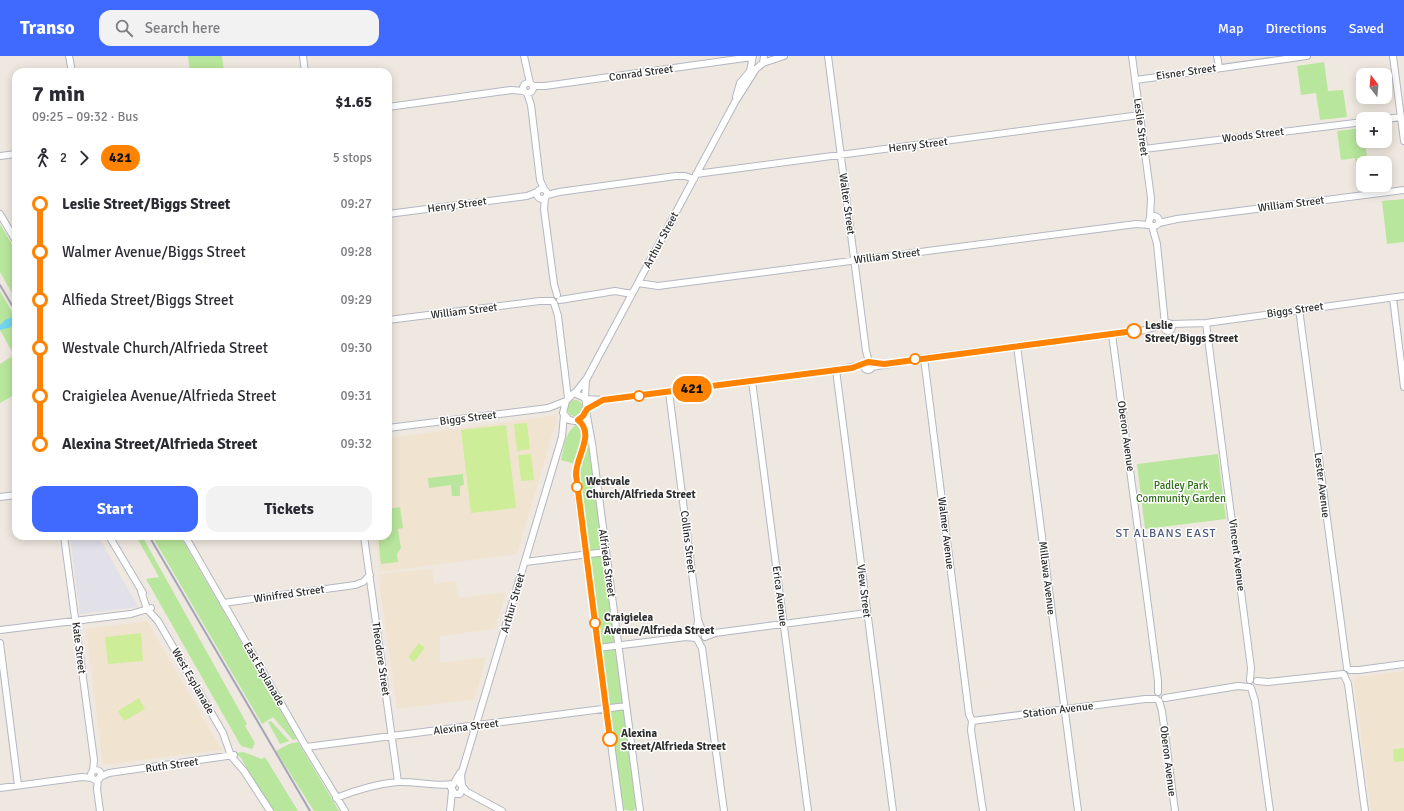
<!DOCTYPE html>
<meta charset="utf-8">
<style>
:root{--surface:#fff;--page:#f2f2f3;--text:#2b2b33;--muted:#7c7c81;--accent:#3f6afd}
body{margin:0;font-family:Signika,sans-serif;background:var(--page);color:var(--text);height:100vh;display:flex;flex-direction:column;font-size:15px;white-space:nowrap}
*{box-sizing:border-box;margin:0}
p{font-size:13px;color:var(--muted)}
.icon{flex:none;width:22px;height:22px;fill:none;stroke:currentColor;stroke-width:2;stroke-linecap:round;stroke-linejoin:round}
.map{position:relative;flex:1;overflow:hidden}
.side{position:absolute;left:12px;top:12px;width:380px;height:472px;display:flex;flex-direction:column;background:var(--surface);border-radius:12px;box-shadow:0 2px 10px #0003}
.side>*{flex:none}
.badge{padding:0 8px;border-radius:13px;font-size:14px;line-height:26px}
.needle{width:26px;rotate:344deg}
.tools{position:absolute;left:1356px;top:12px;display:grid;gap:8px}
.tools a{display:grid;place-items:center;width:36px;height:36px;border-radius:8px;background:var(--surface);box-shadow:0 2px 10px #0003;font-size:20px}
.map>.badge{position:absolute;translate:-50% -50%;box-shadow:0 0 0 2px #fff}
.legs{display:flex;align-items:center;gap:6px;height:44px;padding:0 20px;font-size:13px}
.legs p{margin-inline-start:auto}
.headline{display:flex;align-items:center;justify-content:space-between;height:68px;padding:0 20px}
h1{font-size:22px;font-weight:800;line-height:30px}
.primary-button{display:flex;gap:8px;margin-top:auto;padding:8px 20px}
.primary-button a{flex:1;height:46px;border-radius:12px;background:var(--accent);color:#fff;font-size:16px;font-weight:800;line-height:46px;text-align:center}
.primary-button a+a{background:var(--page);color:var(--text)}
ul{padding:0 20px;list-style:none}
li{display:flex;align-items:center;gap:14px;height:48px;font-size:15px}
li i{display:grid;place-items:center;width:6px;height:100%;margin:0 5px;background:currentColor}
li i::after{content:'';width:10px;height:10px;margin:-5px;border:3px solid;border-radius:50%;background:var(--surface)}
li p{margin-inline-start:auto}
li:first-child i{background:linear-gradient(#0000 50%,currentColor 0)}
li:last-child i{background:linear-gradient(currentColor 50%,#0000 0)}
header{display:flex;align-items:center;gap:24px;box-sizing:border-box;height:56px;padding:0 20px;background:var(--accent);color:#fff}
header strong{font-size:19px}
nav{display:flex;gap:22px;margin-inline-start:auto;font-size:14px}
.search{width:280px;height:36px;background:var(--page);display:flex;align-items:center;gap:10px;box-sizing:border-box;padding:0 14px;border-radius:12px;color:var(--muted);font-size:15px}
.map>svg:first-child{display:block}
.industrial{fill:#e2e0e8}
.education{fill:#f0e4d0}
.green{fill:#b8e69c}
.pitch{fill:#cded98}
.water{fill:#73d5f1}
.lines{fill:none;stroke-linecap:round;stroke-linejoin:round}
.minor-casing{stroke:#b4b7c1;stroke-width:8}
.minor{stroke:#fff;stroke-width:6}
.rail{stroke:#a2a6b8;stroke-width:2}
.line-1-casing{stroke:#fff;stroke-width:9}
.line-1{stroke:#ff8200;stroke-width:6}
.stop-1-dot{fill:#fff;stroke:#ff8200;stroke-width:2}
.labels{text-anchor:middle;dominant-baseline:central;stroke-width:3;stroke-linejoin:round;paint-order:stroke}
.street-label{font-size:11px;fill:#2e2e2e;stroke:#fff}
.stop-label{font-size:11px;font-weight:bold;fill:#2e2e2e;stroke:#fff;text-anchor:start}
.park-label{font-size:11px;fill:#2f6e1a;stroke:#fff}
.neighbourhood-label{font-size:12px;letter-spacing:1px;fill:#4c5880;stroke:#fff}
</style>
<header>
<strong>Transo</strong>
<div class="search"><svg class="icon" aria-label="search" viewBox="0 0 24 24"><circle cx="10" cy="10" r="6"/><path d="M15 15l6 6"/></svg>Search here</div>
<nav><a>Map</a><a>Directions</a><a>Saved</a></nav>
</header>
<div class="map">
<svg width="1404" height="755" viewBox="0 0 1404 755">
<rect width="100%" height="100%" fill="#efe8e0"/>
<!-- industrial -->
<path class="industrial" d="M70 480H98L138 551 80 558Z"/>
<!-- education -->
<path class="education" d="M558 359 517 498 380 516 375 480H388V382Z
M432 513 434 528 455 525 459 542 506 536 495 573 440 580V607L486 601 475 643 397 653 378 518Z
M147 565 222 694 103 709 86 573Z
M1404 615V755H1371L1354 625 1356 621Z"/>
<!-- green -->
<path class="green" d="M188 0H222L224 16H190Z
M1324 6 1328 35 1343 34 1347 61 1320 64 1316 37 1301 39 1297 10Z
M1363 72V85H1365L1367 102 1383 100 1384 107H1363V129H1371L1358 131 1355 102 1341 104 1337 75Z
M1404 143V186L1387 188 1382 145Z
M0 168 16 195V244L0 216Z
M0 235 16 263V338L0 347V308L14 299 0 274Z
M567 352a8 8 0 1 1 16 0a8 8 0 1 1-16 0Z
M577 368H579L583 379 575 408 561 404C565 390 564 377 577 368Z
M585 368 588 377 603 492 602 494 589 495 588 493 578 414Z
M1218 398 1226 463 1145 473 1137 408Z
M463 418 464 429 460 430V440H452L451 429 429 432 428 422Z
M400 451 403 472 398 473 401 492 397 498 398 506 381 508 378 480H388V453Z
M136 480H142L247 668 245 670 255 687 252 693 241 690 146 523 159 521Z
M152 480H180L297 683 293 684 273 661 262 668Z
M603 499 615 586 604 589 601 587 589 506 590 501Z
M615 592 623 647 610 650 608 648 602 597 604 594Z
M622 653 624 655 637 752 632 755 622 753 610 656Z
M271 665 289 685 280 688 268 666Z
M298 686 339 755H314L276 695 289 688Z
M243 696 262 703 265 701 298 755H272L248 716 242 703 236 697Z"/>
<!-- pitch -->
<path class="pitch" d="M527 367 530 393 517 395 514 368Z
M506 369 516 452 471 457 461 374Z
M531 398 534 424 521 425 518 399Z
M141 577 143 605 108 608 105 581Z
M419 587 425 592 414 606 408 601Z
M139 642 145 653 124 665 118 655Z
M1404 692V705L1394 706 1393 693Z"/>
<!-- water -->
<path class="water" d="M12 261 14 263 13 266 16 267V270L0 274V269L5 264Z"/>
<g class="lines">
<!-- minor casing -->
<g class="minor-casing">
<path id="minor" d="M69 0 72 16
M303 0 305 16
M524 0 530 27
M828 0 866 295 869 306
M1132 0 1151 142 1150 163
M1217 0 1219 11
M1393 0 1404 85
M763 7 784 0
M1136 24 1307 0
M523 32a5 5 0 1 1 10 0a5 5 0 1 1-10 0Z
M533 30H545L752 1
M527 37 531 49 540 124 544 133
M736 41 740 27 750 15 753 0
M388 51 511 34 524 35
M1385 63 1401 61
M1144 93 1363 66
M0 100 16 98
M696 118 1140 59
M537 138a5 5 0 1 1 10 0a5 5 0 1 1-10 0Z
M547 139 559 136 676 120H685L694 123
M545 142 544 153 554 228 557 239
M0 158 16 185
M388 158 527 140 537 136
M1149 165a5 5 0 1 1 10 0a5 5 0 1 1-10 0Z
M1159 167 1177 163 1404 134
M1152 170 1157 188 1165 268
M638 227 658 230 1136 168 1150 169
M1393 242 1404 331
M560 244 615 235 632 238
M554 247 558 260 568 342
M1299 253 1347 612
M388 264 540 245H552
M1206 267 1251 612 1250 624
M1164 271a4 4 0 1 1 8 0a4 4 0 1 1-8 0Z
M1171 268 1206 267 1404 240
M1112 278 1158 625V636
M1017 290 1078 755
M924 302 969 658 972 665 971 674 983 755
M864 310a4 4 0 1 1 8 0a4 4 0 1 1-8 0Z
M872 311 924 302 1145 274 1165 268
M836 314 893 755
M752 325 808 755
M669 336 698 564 702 574
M574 337 585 342C588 353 586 361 575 365L569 364 563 357 566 345Z
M575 337 587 322 735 46 756 13 763 7 764 0
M585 342 586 324
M585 343 603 344 842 313 864 308
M586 355 592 387 640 755
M578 364C595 377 575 405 576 423L620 755
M388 372 548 352 566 345
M0 441 16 439
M64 480 94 704 93 715
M109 480 143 537
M185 480 306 691 345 755
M364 480 398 726
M525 506 606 496
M141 535 147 553 158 565 223 677 231 700 244 715 270 755
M223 547 355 529 363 526 370 519
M0 574 131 558 151 552
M696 576 698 565
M705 581 715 577 867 557
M697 583 702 592 724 755
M0 587 18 729
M598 592 686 581 696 582
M1350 614H1359L1404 608
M1344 619 1348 628 1365 755
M1257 625 1268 626 1343 618
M1251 632 1255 645 1270 755
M1165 642 1238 630 1249 631
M1159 645 1162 655 1175 755
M972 665 1145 643H1156
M306 691 626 650
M91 719a5 5 0 1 1 10 0a5 5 0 1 1-10 0Z
M460 717 451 732 455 738H460L463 731 460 728
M100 721 109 717 234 699
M98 723 97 733 100 755
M462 730 461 719 562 381 564 359
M463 731 467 736 502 755
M0 732 82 721 92 722
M336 742C356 734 376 728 397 726 416 725 435 731 453 728
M450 755 452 735"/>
</g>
<!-- minor -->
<use href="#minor" class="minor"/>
<!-- rail -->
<path class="rail" d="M0 229 16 256
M149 480 310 755"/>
</g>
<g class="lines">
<!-- line-1 casing -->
<g class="line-1-casing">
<path id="line-1" d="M610 683 576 419C575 402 596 378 578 364L583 360 587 353 603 344 852 312 868 306 884 308 1134 275"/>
</g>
<!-- line-1 -->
<use href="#line-1" class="line-1"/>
</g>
<!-- markers -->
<g class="stop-1-dot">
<circle cx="1134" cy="275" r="7"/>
<circle cx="915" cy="303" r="5"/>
<circle cx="639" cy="340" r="5"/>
<circle cx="577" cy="431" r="5"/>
<circle cx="595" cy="567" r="5"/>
<circle cx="610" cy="683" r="7"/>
</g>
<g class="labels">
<!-- street labels -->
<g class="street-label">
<text transform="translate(1186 16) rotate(-8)">Eisner Street</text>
<text transform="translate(641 17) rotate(-8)">Conrad Street</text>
<text transform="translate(1141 71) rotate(83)">Leslie Street</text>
<text transform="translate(1253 79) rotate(-7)">Woods Street</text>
<text transform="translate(918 89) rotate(-7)">Henry Street</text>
<text transform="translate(847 148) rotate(82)">Walter Street</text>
<text transform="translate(1291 148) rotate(-7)">William Street</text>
<text transform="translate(457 149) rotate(-8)">Henry Street</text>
<text transform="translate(661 184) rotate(-62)">Arthur Street</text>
<text transform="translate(887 200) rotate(-7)">William Street</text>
<text transform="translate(1295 254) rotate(-8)">Biggs Street</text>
<text transform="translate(464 255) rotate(-7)">William Street</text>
<text transform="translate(468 362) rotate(-7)">Biggs Street</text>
<text transform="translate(1126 380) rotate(82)">Oberon Avenue</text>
<text transform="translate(1322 429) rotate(83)">Lester Avenue</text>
<text transform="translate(946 477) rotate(83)">Walmer Avenue</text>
<text transform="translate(688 486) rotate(83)">Collins Street</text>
<text transform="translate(1237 499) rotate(83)">Vincent Avenue</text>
<text transform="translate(607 507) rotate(82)">Alfrieda Street</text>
<text transform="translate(1047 522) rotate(83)">Millawa Avenue</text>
<text transform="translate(864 535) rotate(83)">View Street</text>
<text transform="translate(289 538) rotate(-8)">Winifred Street</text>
<text transform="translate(780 540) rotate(83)">Erica Avenue</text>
<text transform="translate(513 547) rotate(-74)">Arthur Street</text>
<text transform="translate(79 592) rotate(83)">Kate Street</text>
<text transform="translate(381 603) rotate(82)">Theodore Street</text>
<text transform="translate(264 618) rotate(60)">East Esplanade</text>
<text transform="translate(193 625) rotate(60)">West Esplanade</text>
<text transform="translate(1058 654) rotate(-7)">Station Avenue</text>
<text transform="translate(466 671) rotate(-7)">Alexina Street</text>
<text transform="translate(1168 705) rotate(83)">Oberon Avenue</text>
<text transform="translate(172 709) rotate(-8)">Ruth Street</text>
</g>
<!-- stop labels -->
<g class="stop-label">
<text x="1145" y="269">Leslie<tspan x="1145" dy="13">Street/Biggs Street</tspan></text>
<text x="586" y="425">Westvale<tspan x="586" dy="13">Church/Alfrieda Street</tspan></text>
<text x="604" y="561">Craigielea<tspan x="604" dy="13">Avenue/Alfrieda Street</tspan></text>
<text x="621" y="677">Alexina<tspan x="621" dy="13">Street/Alfrieda Street</tspan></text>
</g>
<!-- park labels -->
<g class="park-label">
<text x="1181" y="429">Padley Park<tspan x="1181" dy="13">Community Garden</tspan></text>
</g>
<!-- neighbourhood labels -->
<g class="neighbourhood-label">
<text x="1166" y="477">ST ALBANS EAST</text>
</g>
</g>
</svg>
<div class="tools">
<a><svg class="needle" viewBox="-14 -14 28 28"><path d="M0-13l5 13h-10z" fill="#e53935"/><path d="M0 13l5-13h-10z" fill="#7c7c81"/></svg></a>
<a>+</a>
<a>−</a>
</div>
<b class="badge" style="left:692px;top:333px;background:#ff8200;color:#111">421</b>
<section class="side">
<div class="headline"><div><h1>7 min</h1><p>09:25 – 09:32 · Bus</p></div><b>$1.65</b></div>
<div class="legs"><svg class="icon" aria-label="walk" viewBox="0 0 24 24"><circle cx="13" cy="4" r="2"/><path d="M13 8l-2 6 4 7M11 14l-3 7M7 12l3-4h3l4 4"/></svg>2<svg class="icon" aria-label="forward" viewBox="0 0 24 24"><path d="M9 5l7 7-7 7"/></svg><b class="badge" style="background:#ff8200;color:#111">421</b><p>5 stops</p></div>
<ul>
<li><i style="color:#ff8200"></i><b>Leslie Street/Biggs Street</b><p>09:27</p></li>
<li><i style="color:#ff8200"></i><span>Walmer Avenue/Biggs Street</span><p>09:28</p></li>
<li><i style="color:#ff8200"></i><span>Alfieda Street/Biggs Street</span><p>09:29</p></li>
<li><i style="color:#ff8200"></i><span>Westvale Church/Alfrieda Street</span><p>09:30</p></li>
<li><i style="color:#ff8200"></i><span>Craigielea Avenue/Alfrieda Street</span><p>09:31</p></li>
<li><i style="color:#ff8200"></i><b>Alexina Street/Alfrieda Street</b><p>09:32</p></li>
</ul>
<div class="primary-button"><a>Start</a><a>Tickets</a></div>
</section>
</div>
